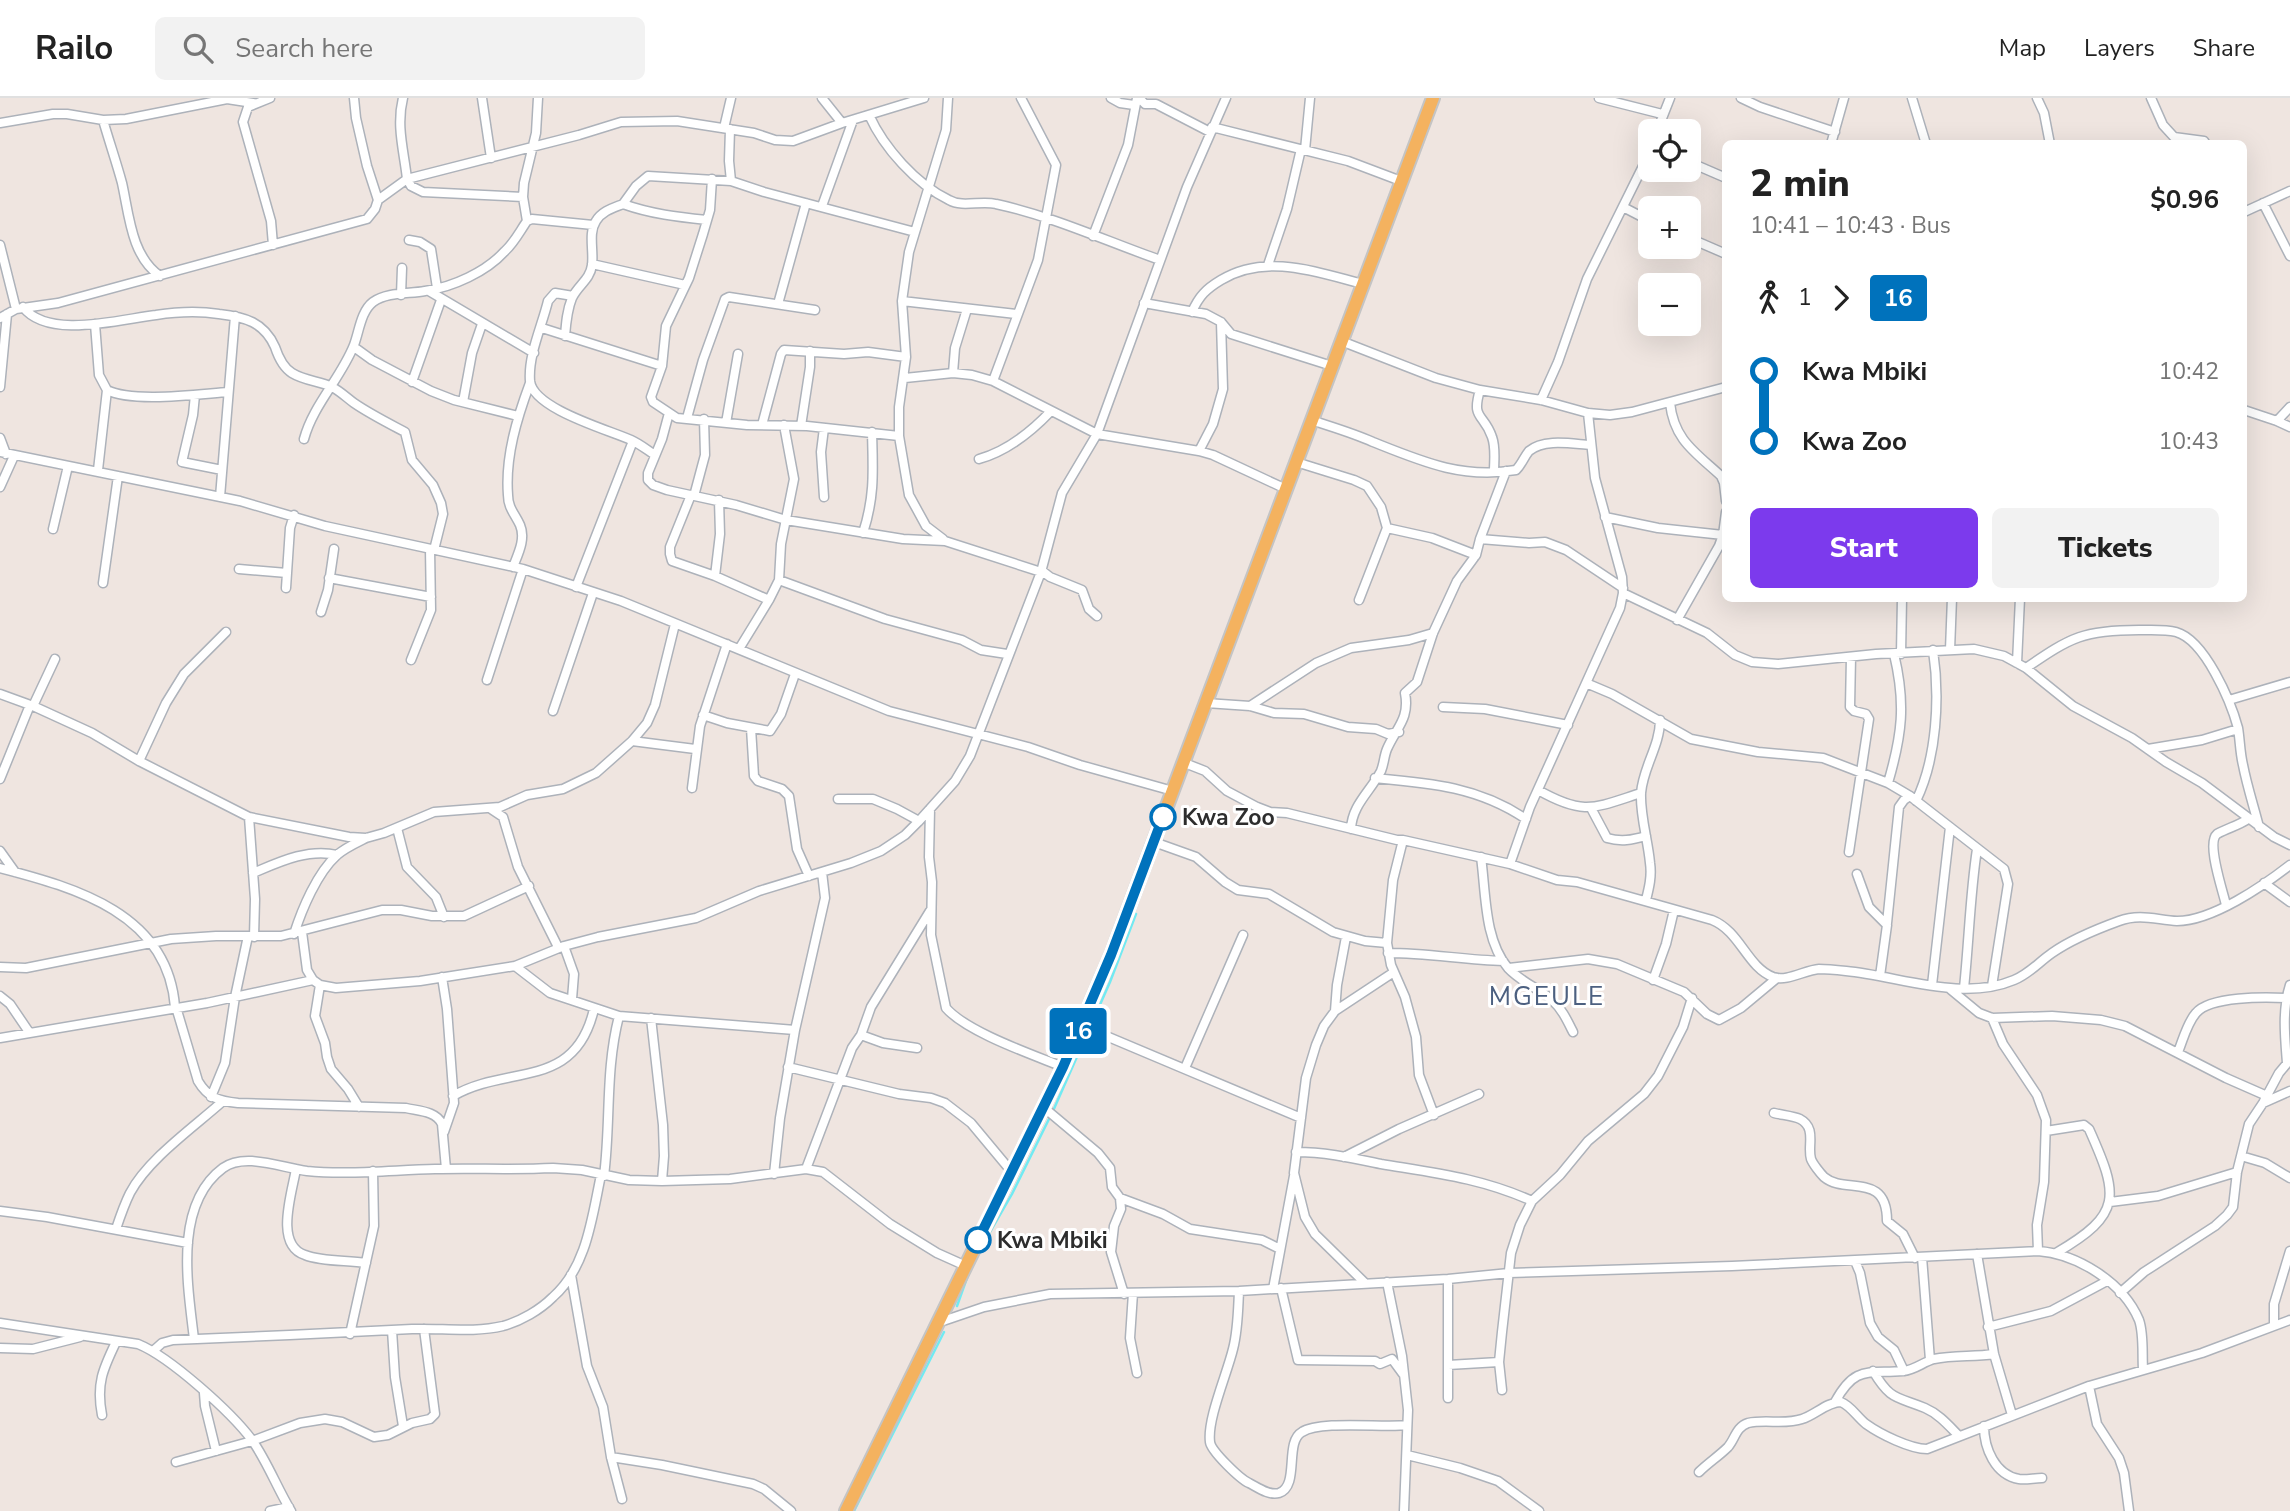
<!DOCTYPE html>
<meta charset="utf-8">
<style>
:root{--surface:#fff;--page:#f2f2f2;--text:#222;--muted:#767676;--line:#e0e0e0;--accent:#7c3aed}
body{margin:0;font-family:"Nunito Sans",sans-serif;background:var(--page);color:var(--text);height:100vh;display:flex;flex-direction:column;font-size:26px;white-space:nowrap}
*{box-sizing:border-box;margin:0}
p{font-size:23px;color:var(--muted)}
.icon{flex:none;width:38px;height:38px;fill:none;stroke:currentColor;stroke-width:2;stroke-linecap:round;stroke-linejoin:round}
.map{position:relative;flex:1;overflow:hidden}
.sheet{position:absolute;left:1722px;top:42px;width:525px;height:462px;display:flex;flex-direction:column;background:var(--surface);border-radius:10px;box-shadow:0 7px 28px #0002}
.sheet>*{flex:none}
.badge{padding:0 14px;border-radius:5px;font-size:24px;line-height:46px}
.fabs{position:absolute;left:1638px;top:21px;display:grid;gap:14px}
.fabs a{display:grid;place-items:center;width:63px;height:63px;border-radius:10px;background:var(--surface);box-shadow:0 7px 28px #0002;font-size:35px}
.map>.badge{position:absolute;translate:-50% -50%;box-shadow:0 0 0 4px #fff}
.legs{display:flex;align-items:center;gap:10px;height:77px;padding:0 28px;font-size:23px}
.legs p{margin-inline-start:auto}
.head{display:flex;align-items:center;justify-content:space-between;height:119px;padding:0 28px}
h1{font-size:38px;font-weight:800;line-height:52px}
.action{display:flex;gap:14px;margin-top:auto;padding:14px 28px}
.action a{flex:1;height:80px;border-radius:10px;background:var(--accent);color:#fff;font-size:28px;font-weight:800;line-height:80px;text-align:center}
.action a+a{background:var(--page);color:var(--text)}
ul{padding:0 28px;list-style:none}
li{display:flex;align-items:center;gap:24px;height:70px;font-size:26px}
li i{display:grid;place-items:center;width:10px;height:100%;margin:0 9px;background:currentColor}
li i::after{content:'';width:18px;height:18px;margin:-9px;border:5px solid;border-radius:50%;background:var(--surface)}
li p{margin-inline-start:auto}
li:first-child i{background:linear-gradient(#0000 50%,currentColor 0)}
li:last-child i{background:linear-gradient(currentColor 50%,#0000 0)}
header{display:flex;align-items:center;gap:42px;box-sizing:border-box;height:98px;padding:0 35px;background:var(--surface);border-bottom:2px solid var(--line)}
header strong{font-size:33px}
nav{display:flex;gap:38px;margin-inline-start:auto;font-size:24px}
.search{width:490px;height:63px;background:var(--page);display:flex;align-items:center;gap:18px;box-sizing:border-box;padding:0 24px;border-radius:10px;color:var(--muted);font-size:26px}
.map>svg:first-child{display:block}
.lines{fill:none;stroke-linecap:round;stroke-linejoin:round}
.stream{stroke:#72eaf2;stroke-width:2.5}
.street-casing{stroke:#adb2ba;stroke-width:11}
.primary-casing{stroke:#c4c4c4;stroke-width:16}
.street{stroke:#fff;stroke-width:8}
.primary{stroke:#f4b25f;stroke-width:12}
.line-1-casing{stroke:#fff;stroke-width:16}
.line-1{stroke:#0072bc;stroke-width:10}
.stop-1-dot{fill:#fff;stroke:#0072bc;stroke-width:3.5}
.labels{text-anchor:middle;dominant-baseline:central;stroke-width:6;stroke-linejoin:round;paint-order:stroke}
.stop-label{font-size:23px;font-weight:bold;fill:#2d2d2d;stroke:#fff;text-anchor:start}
.quarter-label{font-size:26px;letter-spacing:2px;fill:#4c6080;stroke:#fff}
</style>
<header>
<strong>Railo</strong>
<div class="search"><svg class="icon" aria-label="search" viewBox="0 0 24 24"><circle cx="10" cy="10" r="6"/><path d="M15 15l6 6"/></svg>Search here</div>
<nav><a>Map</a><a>Layers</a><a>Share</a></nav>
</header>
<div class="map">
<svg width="2290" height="1413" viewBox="0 0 2290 1413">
<rect width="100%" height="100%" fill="#efe5e0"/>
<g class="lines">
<!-- stream -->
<path class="stream" d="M1053 1013 1110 884 1136 816
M978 1155 1012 1096 1050 1019
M957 1208 968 1177
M854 1413 944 1234"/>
<!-- street casing -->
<g class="street-casing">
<path id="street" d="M270 0 248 9 243 24 271 123 273 147
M403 0C396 28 404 53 407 81L411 88 423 94 523 99
M482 0 491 60
M822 0 842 25
M1111 0 1120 5 1134 7
M1139 0 1145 6H1156L1210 34
M1599 0 1662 16
M1741 0 1760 9 1835 34
M1912 0 1926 46
M2037 0 2044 15 2050 46
M2151 0 2163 27 2174 39 2204 43 2206 46
M869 17C884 50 916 86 949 102 963 110 981 102 996 106 1052 118 1106 143 1160 162
M103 22C109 43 116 63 122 85 129 116 131 158 160 178
M0 25 53 16H67L103 22 126 21 227 1 253 5
M1212 29 1348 63 1401 83
M724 30 731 0
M730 31 729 63 731 83
M1657 33 1670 0
M1831 46 1844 0
M1305 52 1310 0
M1689 64 1726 80
M712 81 710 112 703 136 689 180 666 228 662 268 651 299 653 304 677 320 747 327 807 328 899 338
M378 102 407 81 579 37 621 24 677 23 754 35 775 42 793 43 842 25 924 0
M2263 105 2290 158
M623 106 636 88 648 78 731 83 764 94 915 134
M822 108 853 22
M1623 109 1650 123
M2244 114 2290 93
M527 123 523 99 524 85 536 35 538 0
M1093 138 1128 47 1137 0
M1689 140 1726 156
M409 142 420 144 431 151 437 190
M0 147 16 211
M592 166 685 187
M1268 167 1287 111 1301 51
M429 193 534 255
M401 197 402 170
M573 198 555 195 548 203C542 228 528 257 530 283 533 311 609 332 631 342 640 346 647 352 655 357
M902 203 1016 216
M1144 205 1206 216 1221 224 1231 236 1332 268
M778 206 806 105
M23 209C48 242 121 221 156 217 176 214 199 213 219 216 245 219 264 224 275 249 278 258 284 270 292 275 305 283 320 283 332 289 340 293 347 300 354 305 370 316 388 325 405 334L412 362 433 387 441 405 443 416 434 452
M1192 214C1199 198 1206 191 1221 182 1266 155 1316 174 1363 186
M0 220 16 211 58 205 367 121 375 111 378 102 367 68 356 20 354 0
M95 226 99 277 107 292C132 305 199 296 228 294
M542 230 662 268
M565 238C566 225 567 212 572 200 578 187 590 182 592 167 594 153 588 135 596 123 602 113 613 110 623 106 651 116 678 119 707 122
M1341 243 1436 280 1480 292 1541 302 1588 315 1610 317 1632 314 1726 289
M354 249 372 262 431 293 454 302 518 318
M953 275 955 250 967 211
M905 280 953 275 972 277 993 283 1097 336 1199 353 1213 357 1286 391
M993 283 1038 162 1056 67 1021 0
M412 284 441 202
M0 289 7 216
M1480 292C1471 322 1484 315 1492 339 1496 350 1494 362 1494 374
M195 297 193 317 182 364 222 372
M1541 302 1558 264 1587 181 1650 54
M463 304 472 255 482 226
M1670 305C1674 342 1695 354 1721 378L1724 385 1726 403
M2244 312 2277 323 2290 329
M669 315 662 341 648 375V382L653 387 667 392 736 407 786 422 903 441 945 443 1041 474
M687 320 703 262 725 201 729 199 815 212
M1311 322C1332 329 1353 335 1373 344 1423 364 1462 381 1516 372 1522 366 1524 359 1529 353 1544 340 1573 346 1590 347
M2277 323 2290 309
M726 325 738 256
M762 327 781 256 784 252 844 256 868 254 906 259
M801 328 810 269V253
M0 340 6 356
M304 341C313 307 341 280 354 247 359 234 361 213 373 204 387 194 409 196 425 193 453 189 486 174 505 153 514 145 520 133 527 123L532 121 593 127
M1199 353 1213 326 1223 291 1221 224
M0 354 240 403 325 428 523 471 621 503 889 613 1028 649 1080 667 1173 693
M979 361C1008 353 1031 334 1051 313
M1296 364 1354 382 1367 388 1381 409 1387 430 1359 502
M98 372 107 292
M0 389 14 358
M691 397 670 449V456L672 463 715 478 769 502
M694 398 705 357 704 321
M220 399 235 218
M824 399 821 354 824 330
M1605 419 1658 430 1723 437
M1387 430 1432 440 1476 457
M53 431 68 368
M863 435C875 398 873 372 872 334
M943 441 926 428 909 397 899 338V309L906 259 902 203 909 154 946 32 948 0
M1480 441 1529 445 1545 444 1566 452 1623 490
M513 469C518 456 526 441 520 427 515 416 508 410 508 397 505 359 517 320 530 285
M239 471 287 475
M1041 472 1050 479 1082 492 1089 511 1097 518
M715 478 720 436 719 402
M329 480 431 499
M779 482 885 521 962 542 981 552 1007 556
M103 485 118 378
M576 489 633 343
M286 490 290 430 294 417
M1623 495 1707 535 1735 557 1752 564 1778 566 1876 556 1974 551 2004 558 2026 570 2073 608 2132 640 2166 664 2202 685 2274 739 2290 747
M321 514 328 492 334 451
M1677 522 1719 448 1723 437 1726 414
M739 551 769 502 779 482 781 446 794 381 784 327
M1950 552 1952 500
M1901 556 1902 500
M411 562 431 512 430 451
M2017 565 2020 500
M2026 570C2071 539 2084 532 2139 532 2151 532 2165 531 2176 534 2205 542 2231 604 2238 630 2240 642 2240 655 2243 667 2247 688 2254 709 2259 729
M487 582 523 471
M1586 585 1612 596 1691 641 1758 654 1823 660 1888 685 1910 698 2004 771 2008 786 1992 888
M0 596 33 608 92 635 139 663 249 719 349 739 366 740 384 735 434 714 500 709 527 697 563 691 596 675 632 643 647 625 655 607 675 526
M2229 602 2290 584
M1206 605 1250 608 1274 615 1304 616 1348 629 1376 631 1388 636 1399 634
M33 608 55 561
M1250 608 1316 565 1351 550 1409 542 1433 535
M1443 609 1485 611 1568 627
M553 613 593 495
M703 617 727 625 770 633 781 616 795 576
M751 630 754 678 758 683 782 691 789 698 797 751 809 778
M632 643 695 651
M2148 651 2202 642 2238 631
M139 663 166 605 184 576 226 534
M1182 664 1205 673 1227 693 1257 709 1270 714 1287 715 1397 742H1403L1510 766 1557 782 1577 784 1712 822C1740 833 1747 869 1773 879 1787 884 1805 872 1819 871 1828 871 1837 872 1846 873 1899 878 1962 904 2014 882 2029 876 2039 864 2052 855 2072 841 2097 831 2119 823 2140 815 2157 822 2177 823 2212 823 2263 788 2290 767
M1375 680C1431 685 1479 689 1526 721
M0 681 30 607
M1888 685C1902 637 1906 606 1894 556
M692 690 700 628 727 546
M1538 692C1584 718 1594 710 1641 695
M838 701H873L897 711 919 723
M1916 703C1937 660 1940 599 1933 552
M1591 710 1607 740C1621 744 1632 742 1646 738
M491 711 503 719 518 769 558 849
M930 711 929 759 932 784 931 837 946 910C967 934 1031 956 1063 969
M249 719 255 801 254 839
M397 730 407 769 436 799 444 819
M1351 731C1352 707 1370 694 1381 673 1384 666 1384 658 1387 651 1396 630 1410 621 1405 595L1417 584 1433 535 1457 483 1476 457 1480 441 1506 373
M1403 742 1393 782 1387 845 1391 867 1405 899 1416 939 1419 977 1434 1017
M1154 744 1196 759 1225 784 1238 792 1269 796 1333 834 1365 843 1387 845
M0 753 15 774
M1849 754 1869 621 1866 616 1854 613 1850 609 1851 559
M1481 759C1486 795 1484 842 1508 870 1521 884 1538 890 1552 902 1562 911 1567 922 1573 934
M1510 766 1530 709 1620 510 1623 495 1622 479 1595 380 1588 315
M0 770C77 790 168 816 175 909
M253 775C279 764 308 750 337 757
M1857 776 1869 809 1887 827 1880 878
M2264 785 2290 804
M1646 802C1649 790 1652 778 1650 765 1648 742 1640 718 1641 695 1643 669 1660 648 1660 622
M2226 807C2223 793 2206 745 2217 736 2227 730 2238 728 2248 721
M1887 825 1899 709 1904 702 1910 698
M302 834 307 872 313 882 320 887 336 890 420 883 515 868 564 848 598 839 696 820 759 793 851 765 881 753 905 737 919 723 955 683 970 658 1041 474 1062 395 1097 336 1187 89 1226 0
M294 836C302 811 317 775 337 757 345 750 356 745 366 740
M564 848 574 876 572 901
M1388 855C1427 855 1465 862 1503 863
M515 868 550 895 619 918 795 932
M0 869 26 870 171 841 216 838H281L382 812H401L432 818H464L529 788
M1509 870 1588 861 1617 866 1684 894 1707 916 1719 922 1741 910 1777 880
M442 879 447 911 454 1005 444 1034
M1653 882 1666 846 1674 812
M320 887 315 918 325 945 327 959 331 971 348 991 359 1009
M1932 887 1950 729
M1964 890C1969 843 1970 797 1977 751
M1950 891 1979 915 1992 920 2052 918 2101 922 2125 928 2226 980 2267 998
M0 898 10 906 29 934
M176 909 198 983C208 1000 219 1003 238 1005L406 1010C419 1013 436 1013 442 1026L446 1071
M1335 913 1337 887 1346 839
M651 920 663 1027 664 1058 662 1083
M1992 920 2003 946 2037 997 2046 1022 2044 1084 2037 1127 2038 1153
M1080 927 1301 1020
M861 937 883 945 917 950
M0 940 207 905 313 882
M2178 954C2183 942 2187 925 2196 915 2210 898 2265 899 2286 900
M2287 965C2285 939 2282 912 2290 887
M788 969 899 996 931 1000 945 1005 971 1025 1011 1073
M1185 970 1243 837
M453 998C508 966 575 993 594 911
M211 999 225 965 235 899 248 838
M2264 1003 2279 975 2289 963
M1042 1008 1098 1055 1110 1070 1112 1089 1120 1100 1121 1111 1114 1128 1111 1154 1124 1196
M1774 1015C1782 1017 1793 1018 1800 1021 1817 1030 1807 1048 1811 1061 1813 1066 1820 1075 1824 1079 1845 1097 1887 1073 1887 1123L1903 1136 1915 1160
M2046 1033 2084 1027 2089 1031C2119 1098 2123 1116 2056 1155
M1296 1054C1326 1054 1352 1060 1381 1066 1435 1075 1481 1080 1532 1103
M2241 1058 2265 1065 2290 1080
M1344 1059 1399 1031 1479 996
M296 1071C292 1095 274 1147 305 1157 323 1164 347 1162 366 1165
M806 1071 852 950 861 937 871 909 930 813
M774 1076 780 1020 795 932 825 800 822 774
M604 1078C611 1023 605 973 619 918
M1120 1100 1163 1116 1190 1131 1262 1142 1280 1151
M2110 1104 2158 1098 2237 1074
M0 1113 47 1119 188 1145
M116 1131C120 1119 124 1107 130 1095 148 1061 194 1029 223 1003
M1977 1156 1994 1256 2012 1317
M1922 1159 1930 1262
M1855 1163 1860 1175 1870 1225 1878 1239 1894 1252 1904 1273
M571 1177 587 1268 603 1309 611 1359 622 1401
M1448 1181V1300
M1387 1184 1402 1258 1408 1312 1404 1413
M1365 1185 1315 1136 1305 1119 1294 1075 1306 980 1316 947 1324 928 1335 913 1394 874
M1281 1190 1298 1262 1375 1263 1380 1266 1392 1261 1403 1276
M1273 1191 1294 1078
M1239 1193C1238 1213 1238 1232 1233 1251 1227 1276 1207 1321 1210 1344 1211 1353 1240 1381 1249 1385 1257 1389 1269 1398 1279 1395 1300 1388 1284 1344 1302 1334 1321 1322 1384 1330 1407 1327
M1133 1195 1130 1240 1137 1275
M2120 1195 2144 1174 2215 1128 2227 1117 2233 1109 2237 1074 2249 1026 2263 1005 2290 993
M940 1224 984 1209 1050 1196 1239 1193 1448 1181 1509 1175 1732 1168 2038 1153C2077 1156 2123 1184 2139 1222 2144 1236 2142 1256 2143 1271
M0 1225 138 1246C170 1259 231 1314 252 1342 268 1365 277 1390 291 1413
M2274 1227V1206L2290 1153
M1988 1229 2051 1213 2107 1183
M392 1232 395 1279 403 1328
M350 1236 374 1128 373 1073
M194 1241C188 1189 173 1107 223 1070 245 1054 282 1070 307 1073 348 1077 393 1072 435 1071 474 1070 514 1072 553 1070L582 1072 629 1082 662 1083 730 1081 806 1071 823 1074 890 1126 937 1155 966 1168
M0 1250 33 1251 80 1239
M153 1253 162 1245 173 1242C253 1239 332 1235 412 1231 442 1230 474 1235 503 1228 521 1223 540 1212 553 1199 587 1169 592 1119 601 1077
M1448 1267 1499 1264
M1873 1273C1891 1303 1896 1298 1925 1310 1939 1316 1949 1328 1959 1338
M2089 1288 2097 1326 2119 1360 2124 1375 2129 1413
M1502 1292 1499 1264 1502 1234 1511 1155 1520 1127 1532 1103 1560 1077 1588 1043 1644 996 1658 978 1683 929 1692 900
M204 1295 205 1308 216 1353
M1835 1304C1855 1267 1868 1276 1903 1273 1915 1272 1923 1264 1934 1261 1954 1257 1974 1259 1994 1256
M102 1317C96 1286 103 1271 116 1244
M1984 1328C1984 1350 1995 1377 2019 1381 2026 1382 2034 1380 2042 1380
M1407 1357 1460 1370 1498 1383 1539 1413
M611 1359 662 1367 753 1386 764 1391 791 1413
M176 1364 252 1343 300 1325 325 1321 342 1324 374 1339 388 1337 412 1325 430 1321 435 1316 424 1231
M1699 1374C1708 1365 1719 1358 1728 1349 1735 1341 1736 1329 1748 1325 1766 1321 1785 1327 1802 1321 1815 1317 1827 1304 1841 1304 1851 1308 1857 1319 1866 1326 1880 1336 1910 1351 1927 1351L2089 1288 2202 1255 2290 1222
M270 1413 289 1409"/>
</g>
<!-- primary casing -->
<g class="primary-casing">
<path id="primary" d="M846 1413 1063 969 1111 857 1433 0"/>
</g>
<!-- street -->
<use href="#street" class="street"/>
<!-- primary -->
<use href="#primary" class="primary"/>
</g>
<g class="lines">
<!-- line-1 casing -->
<g class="line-1-casing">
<path id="line-1" d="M978 1142 1063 969 1111 857 1163 719"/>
</g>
<!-- line-1 -->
<use href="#line-1" class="line-1"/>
</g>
<!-- markers -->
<g class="stop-1-dot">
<circle cx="1163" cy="719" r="12"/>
<circle cx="978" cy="1142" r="12"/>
</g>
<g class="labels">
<!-- stop labels -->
<g class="stop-label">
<text x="1182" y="719">Kwa Zoo</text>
<text x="997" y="1142">Kwa Mbiki</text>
</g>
<!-- quarter labels -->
<g class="quarter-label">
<text x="1547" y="898">MGEULE</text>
</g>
</g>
</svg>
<div class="fabs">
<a><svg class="icon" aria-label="locate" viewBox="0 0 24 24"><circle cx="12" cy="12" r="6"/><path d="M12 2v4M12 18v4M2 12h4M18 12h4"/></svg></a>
<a>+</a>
<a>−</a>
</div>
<b class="badge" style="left:1078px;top:933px;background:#0072bc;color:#fff">16</b>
<section class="sheet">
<div class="head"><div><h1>2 min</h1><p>10:41 – 10:43 · Bus</p></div><b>$0.96</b></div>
<div class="legs"><svg class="icon" aria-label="walk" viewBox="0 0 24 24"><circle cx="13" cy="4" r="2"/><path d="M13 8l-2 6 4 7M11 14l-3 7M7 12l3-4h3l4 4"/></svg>1<svg class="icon" aria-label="forward" viewBox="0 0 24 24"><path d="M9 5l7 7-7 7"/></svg><b class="badge" style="background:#0072bc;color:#fff">16</b></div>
<ul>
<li><i style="color:#0072bc"></i><b>Kwa Mbiki</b><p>10:42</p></li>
<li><i style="color:#0072bc"></i><b>Kwa Zoo</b><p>10:43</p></li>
</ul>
<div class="action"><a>Start</a><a>Tickets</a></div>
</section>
</div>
